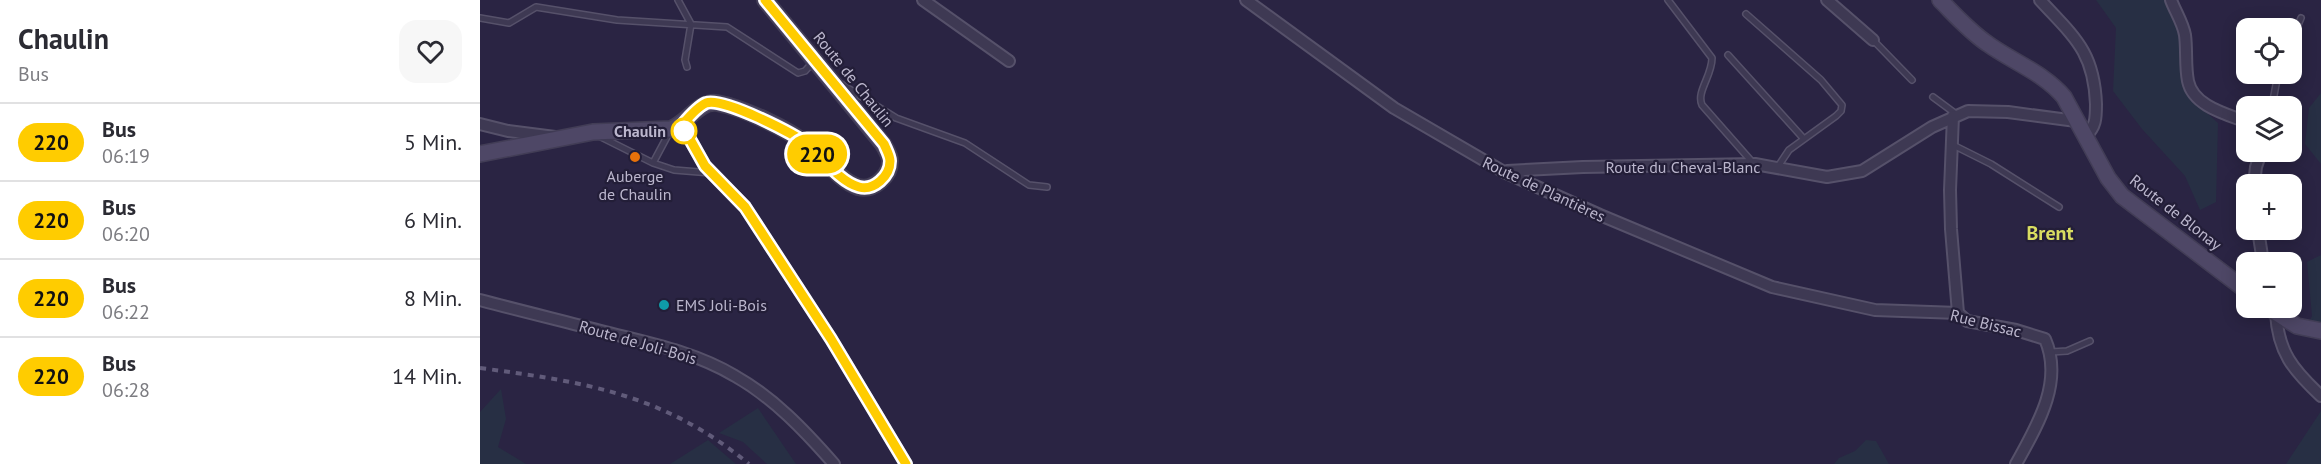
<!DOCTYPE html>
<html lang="de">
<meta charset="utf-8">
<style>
:root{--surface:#fff;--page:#f7f7f7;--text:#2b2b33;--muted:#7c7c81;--line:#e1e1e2}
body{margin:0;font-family:"PT Sans",sans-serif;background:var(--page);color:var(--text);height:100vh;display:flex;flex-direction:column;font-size:22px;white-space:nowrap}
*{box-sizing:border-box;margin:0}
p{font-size:20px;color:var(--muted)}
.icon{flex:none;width:33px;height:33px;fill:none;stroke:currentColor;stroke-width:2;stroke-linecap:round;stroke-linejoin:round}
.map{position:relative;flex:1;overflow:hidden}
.side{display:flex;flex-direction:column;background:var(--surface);width:480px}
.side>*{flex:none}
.badge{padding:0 12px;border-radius:20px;font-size:21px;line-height:39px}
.tools{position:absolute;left:1756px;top:18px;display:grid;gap:12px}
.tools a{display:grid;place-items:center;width:66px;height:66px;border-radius:12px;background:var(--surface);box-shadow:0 3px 15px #0003;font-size:30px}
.map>.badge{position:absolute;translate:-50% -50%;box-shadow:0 0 0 3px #fff}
.round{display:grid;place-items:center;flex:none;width:63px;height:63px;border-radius:18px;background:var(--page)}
.headline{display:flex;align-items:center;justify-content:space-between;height:102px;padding:0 18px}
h1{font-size:28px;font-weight:800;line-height:45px}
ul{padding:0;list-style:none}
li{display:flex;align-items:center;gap:18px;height:78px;padding:0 18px;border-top:2px solid var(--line)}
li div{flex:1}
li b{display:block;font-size:22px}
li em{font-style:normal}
li .badge{min-width:66px;font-weight:700;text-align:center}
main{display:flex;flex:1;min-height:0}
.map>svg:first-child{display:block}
.green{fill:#272f44}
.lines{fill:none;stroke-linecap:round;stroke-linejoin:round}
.lane-casing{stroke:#56516a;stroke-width:8}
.street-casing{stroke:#56516a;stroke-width:14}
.secondary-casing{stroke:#423d56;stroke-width:18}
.lane{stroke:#3e3953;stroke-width:5}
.street{stroke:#3e3953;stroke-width:10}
.secondary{stroke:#4e4766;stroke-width:15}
.rail{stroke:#615b7a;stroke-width:4;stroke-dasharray:6 6;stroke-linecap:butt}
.line-casing{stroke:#fff;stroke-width:14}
.line{stroke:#fc0;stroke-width:9}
.stop-dot{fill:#fff;stroke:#fc0;stroke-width:3}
.food-dot{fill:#e8710a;stroke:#231e38;stroke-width:2}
.culture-dot{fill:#0f9aa8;stroke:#231e38;stroke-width:2}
.labels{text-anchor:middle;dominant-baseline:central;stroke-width:4.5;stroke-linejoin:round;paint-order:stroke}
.street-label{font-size:16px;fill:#bbb6cd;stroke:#231e38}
.stop-label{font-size:16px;font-weight:bold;fill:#bbb6cd;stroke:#231e38;text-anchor:end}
.poi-label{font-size:16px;fill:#bbb6cd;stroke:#231e38}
.quarter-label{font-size:20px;font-weight:bold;fill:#d9dd61;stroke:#231e38}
</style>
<main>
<section class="side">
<div class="headline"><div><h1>Chaulin</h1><p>Bus</p></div><a class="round"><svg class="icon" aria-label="heart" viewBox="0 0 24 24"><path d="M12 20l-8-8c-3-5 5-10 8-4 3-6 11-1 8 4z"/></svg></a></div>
<ul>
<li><span class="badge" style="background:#fc0;color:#111">220</span><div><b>Bus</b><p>06:19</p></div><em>5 Min.</em></li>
<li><span class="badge" style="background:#fc0;color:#111">220</span><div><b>Bus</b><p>06:20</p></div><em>6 Min.</em></li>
<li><span class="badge" style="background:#fc0;color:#111">220</span><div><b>Bus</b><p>06:22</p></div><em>8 Min.</em></li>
<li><span class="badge" style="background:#fc0;color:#111">220</span><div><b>Bus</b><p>06:28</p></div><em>14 Min.</em></li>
</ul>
</section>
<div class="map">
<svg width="1841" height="464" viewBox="0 0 1841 464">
<rect width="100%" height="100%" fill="#2a2443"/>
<!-- green -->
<path class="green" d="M1616 0H1688L1700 30 1704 87 1717 104 1738 123 1736 202 1720 210 1705 176 1662 129 1633 91 1636 28Z
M1841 93V164L1825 144 1829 108Z
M1841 255V330L1826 327 1832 316 1827 262Z
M21 389 26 419 18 447 46 464H0V412Z
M278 408 316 464H287L263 442 239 433Z
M1841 411V464H1806Z
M228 440 256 464H190Z
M1386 440 1396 441 1409 464H1354L1359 458 1375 451Z"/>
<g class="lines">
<!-- lane casing -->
<g class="lane-casing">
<path id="lane" d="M198 0 211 24 205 60 207 67
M1188 0 1232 58C1232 76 1216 92 1222 105L1273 163
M1266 14 1341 80 1362 105 1361 111 1356 116 1309 150 1297 168
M0 18 29 23 56 7 137 20 247 27 318 73 325 71 334 61
M1812 39 1821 18
M1393 40 1432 80
M1248 55 1324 139
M361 84 416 118 485 143 549 185 567 187
M1453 97 1476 114
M1792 106 1798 74
M119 136 173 163 194 170 231 173
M1473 145 1511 164 1579 207
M173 163 189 133
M1571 352 1587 351 1610 341"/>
</g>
<!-- street casing -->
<g class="street-casing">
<path id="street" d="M443 0 529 61
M766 0 914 108 1024 172 1120 215 1292 287 1395 310 1478 313 1487 321 1536 330 1565 339C1584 382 1557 426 1536 464
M1347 0 1393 40
M1560 0C1594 37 1614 51 1616 104 1616 118 1616 127 1605 137
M1691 0C1695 11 1703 23 1705 35 1707 50 1705 66 1708 81 1713 106 1746 114 1767 122
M1473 116 1470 190 1471 229 1478 313
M0 124 28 131 75 137
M202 125 225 166 265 207 351 339 426 464
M1027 171 1103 167 1275 164 1347 177 1382 171 1452 127 1488 111 1528 112 1596 121
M1774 184 1776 167 1781 152
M1778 230 1783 262
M0 300C41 311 83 321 125 332 169 343 215 352 255 376 294 398 325 431 354 464
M1796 313C1798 352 1813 370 1841 396"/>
</g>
<!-- secondary casing -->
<g class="secondary-casing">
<path id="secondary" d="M1460 0C1475 15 1490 32 1508 44 1533 62 1564 73 1584 97L1628 178 1642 196 1767 291
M0 154 113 132 191 129C207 123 220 100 237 103 264 108 308 129 329 146 345 158 358 180 378 187 394 191 410 176 410 161 410 156 406 149 403 144L285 0
M1789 308 1817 326 1841 331"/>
</g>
<!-- lane -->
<use href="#lane" class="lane"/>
<!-- street -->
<use href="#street" class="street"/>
<!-- secondary -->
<use href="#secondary" class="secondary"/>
<!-- rail -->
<path class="rail" d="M0 368C105 382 184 394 269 464"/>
</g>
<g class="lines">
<!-- line casing -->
<g class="line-casing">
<path id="line" d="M285 0 404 144C406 149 410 156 410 161 410 176 394 191 379 187 360 182 344 159 330 146 315 134 243 97 226 103 217 107 208 118 202 125L225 166 265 207 351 339 426 464"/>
</g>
<!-- line -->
<use href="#line" class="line"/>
</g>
<!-- markers -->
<circle class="stop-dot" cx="204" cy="131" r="12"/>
<circle class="food-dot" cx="155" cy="157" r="6"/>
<circle class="culture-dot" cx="184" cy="305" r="6"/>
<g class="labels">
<!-- street labels -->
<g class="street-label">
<text transform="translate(374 79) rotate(51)">Route de Chaulin</text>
<text x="1203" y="167">Route du Cheval-Blanc</text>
<text transform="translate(1064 189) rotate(25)">Route de Plantières</text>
<text transform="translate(1696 212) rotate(38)">Route de Blonay</text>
<text transform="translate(1506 323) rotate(14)">Rue Bissac</text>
<text transform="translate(158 342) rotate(16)">Route de Joli-Bois</text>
</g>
<!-- stop labels -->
<g class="stop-label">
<text x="186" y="131">Chaulin</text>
</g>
<!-- poi labels -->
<g class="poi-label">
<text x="155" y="176">Auberge<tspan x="155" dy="18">de Chaulin</tspan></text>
<text x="196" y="305" text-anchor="start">EMS Joli-Bois</text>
</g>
<!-- quarter labels -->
<g class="quarter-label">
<text x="1570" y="233">Brent</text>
</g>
</g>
</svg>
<div class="tools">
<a><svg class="icon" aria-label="locate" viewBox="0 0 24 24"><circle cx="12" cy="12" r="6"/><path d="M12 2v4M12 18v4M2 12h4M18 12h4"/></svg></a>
<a><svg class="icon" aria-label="layers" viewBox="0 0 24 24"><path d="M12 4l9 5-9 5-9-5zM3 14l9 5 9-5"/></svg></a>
<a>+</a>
<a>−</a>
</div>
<b class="badge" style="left:337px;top:154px;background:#fc0;color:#111">220</b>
</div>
</main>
